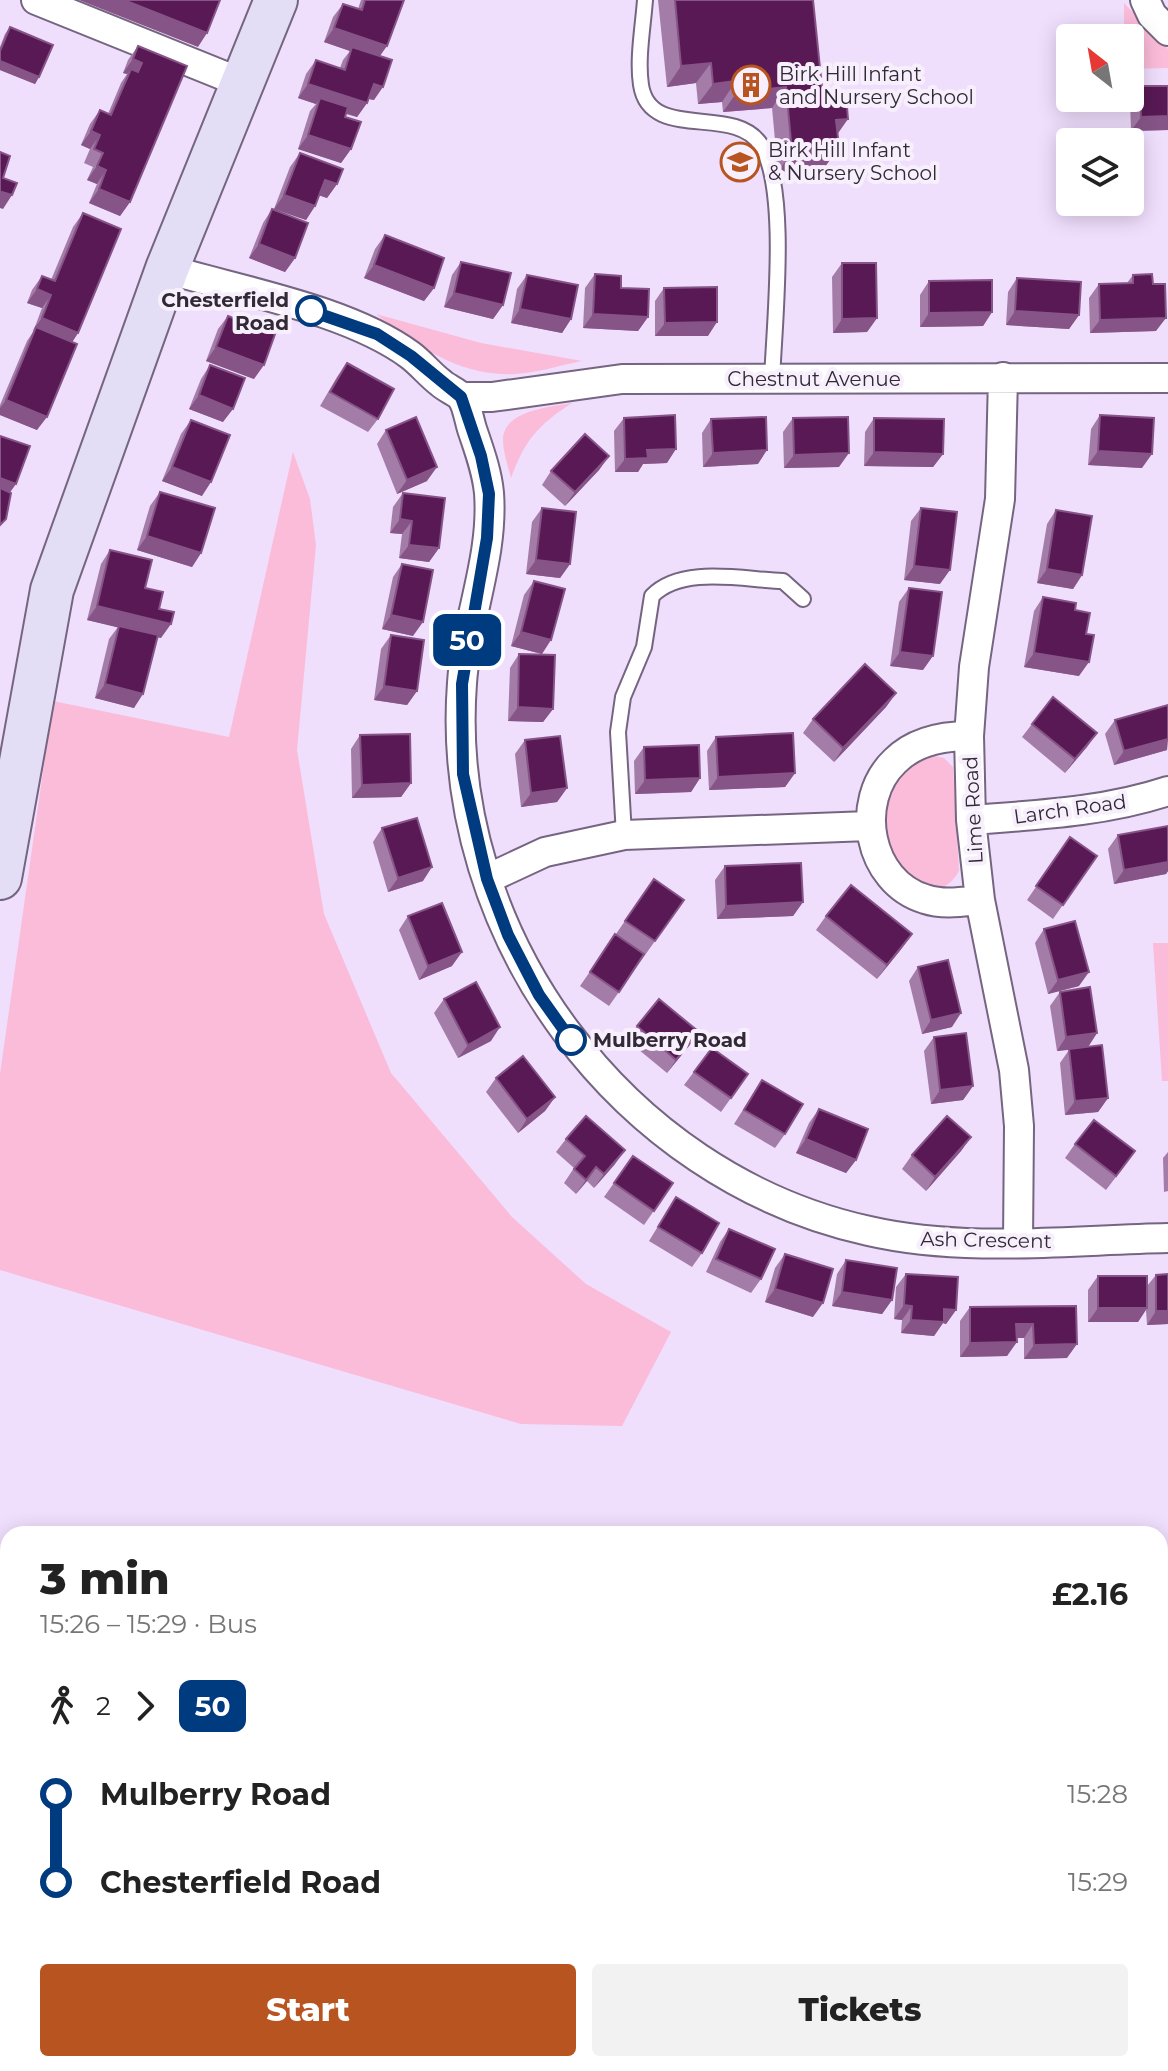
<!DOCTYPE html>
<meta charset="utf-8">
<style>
:root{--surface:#fff;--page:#f2f2f2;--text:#222;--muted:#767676;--accent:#b8541f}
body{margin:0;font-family:Montserrat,sans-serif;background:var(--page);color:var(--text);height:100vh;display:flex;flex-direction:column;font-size:30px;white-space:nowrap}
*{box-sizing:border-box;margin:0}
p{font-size:26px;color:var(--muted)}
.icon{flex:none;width:44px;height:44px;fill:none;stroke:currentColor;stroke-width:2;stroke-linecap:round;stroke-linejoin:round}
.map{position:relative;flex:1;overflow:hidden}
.sheet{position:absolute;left:0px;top:1526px;width:1168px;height:546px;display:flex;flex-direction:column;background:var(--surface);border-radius:24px 24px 0 0;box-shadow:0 4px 20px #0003}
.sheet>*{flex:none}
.badge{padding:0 16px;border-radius:12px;font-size:28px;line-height:52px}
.needle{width:52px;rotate:329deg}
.buttons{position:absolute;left:1056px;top:24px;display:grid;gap:16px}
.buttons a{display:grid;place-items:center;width:88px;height:88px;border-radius:8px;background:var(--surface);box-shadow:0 4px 20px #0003;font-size:40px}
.map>.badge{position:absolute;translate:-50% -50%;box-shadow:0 0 0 4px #fff}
.legs{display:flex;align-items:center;gap:12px;height:88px;padding:0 40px;font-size:26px}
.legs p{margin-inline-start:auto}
.headline{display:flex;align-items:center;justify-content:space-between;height:136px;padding:0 40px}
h1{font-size:44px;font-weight:800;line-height:60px}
.action{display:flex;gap:16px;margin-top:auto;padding:16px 40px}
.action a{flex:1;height:92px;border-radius:8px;background:var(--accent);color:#fff;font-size:32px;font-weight:800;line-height:92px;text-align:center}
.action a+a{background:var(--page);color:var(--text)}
ul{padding:0 40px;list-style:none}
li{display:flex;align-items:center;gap:28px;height:88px;font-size:30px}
li i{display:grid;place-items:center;width:12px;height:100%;margin:0 10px;background:currentColor}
li i::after{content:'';width:20px;height:20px;margin:-10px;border:6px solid;border-radius:50%;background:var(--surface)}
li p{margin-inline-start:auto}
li:first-child i{background:linear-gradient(#0000 50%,currentColor 0)}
li:last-child i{background:linear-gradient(currentColor 50%,#0000 0)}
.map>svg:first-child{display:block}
.green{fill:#fbbcda}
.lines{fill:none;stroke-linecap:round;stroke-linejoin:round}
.service-casing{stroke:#756580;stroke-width:18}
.minor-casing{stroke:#756580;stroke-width:32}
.secondary-casing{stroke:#756580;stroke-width:46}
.service{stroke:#fff;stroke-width:14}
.minor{stroke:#fff;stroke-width:28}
.secondary{stroke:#e3def6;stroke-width:42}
.wall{fill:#a47ca8}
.shaded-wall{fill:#865487}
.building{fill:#581954;stroke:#865487;stroke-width:2}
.line-1-casing{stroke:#fff;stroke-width:18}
.line-1{stroke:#003b80;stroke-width:12}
.stop-1-dot{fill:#fff;stroke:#003b80;stroke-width:4}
.labels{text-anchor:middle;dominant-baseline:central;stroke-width:8;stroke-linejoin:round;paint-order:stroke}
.poi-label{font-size:20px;fill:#312a36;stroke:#f7f0fc;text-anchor:start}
.stop-label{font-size:20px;font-weight:bold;fill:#312a36;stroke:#f7f0fc;text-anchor:end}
.street-label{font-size:20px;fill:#312a36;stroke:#f7f0fc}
</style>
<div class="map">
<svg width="1168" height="2071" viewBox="0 0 1168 2071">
<rect width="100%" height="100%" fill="#f0defd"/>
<!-- green -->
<path class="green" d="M1124 3 1168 49V68L1130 69V38H1124Z
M376 314 481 343 582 361C561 365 537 373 515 374 461 377 416 346 376 314Z
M572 403C538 425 525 440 511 478 508 466 503 452 503 440 503 410 551 407 572 403Z
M293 452 310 499 316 545 297 750 324 914 391 1073 512 1217 586 1284 671 1332 622 1426 521 1424 0 1270V1074L53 701 229 737Z
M929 755 944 758 953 767 959 871C925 934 829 808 929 755Z
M1153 943H1168V1081H1162Z"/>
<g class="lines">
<!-- service casing -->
<g class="service-casing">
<path id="service" d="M645 0C643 27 637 59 641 85 650 143 734 103 761 145 789 190 774 324 772 381
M624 835 618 732 623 697 644 647 652 596C682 565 744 580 783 581L803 599"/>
</g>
<!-- minor casing -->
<g class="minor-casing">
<path id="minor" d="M36 0 242 83
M1145 0 1152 15 1168 31
M167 269C241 291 349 310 410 355 421 363 430 375 441 383 446 388 457 392 461 397 467 404 469 420 472 429 479 450 487 471 489 493 494 557 466 620 462 683 443 934 622 1177 869 1231 965 1253 1070 1240 1168 1238
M1003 377 1000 499 974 667 969 736 971 820 980 900 1014 1070 1019 1126 1018 1242
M461 397H492L622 379 1168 378
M969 736C942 736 915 741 895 761 853 801 868 882 925 899 943 905 961 902 980 900
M971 820C1037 815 1105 812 1168 791
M487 879 545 852 624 835 869 826"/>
</g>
<!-- secondary casing -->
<g class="secondary-casing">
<path id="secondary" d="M0 878 52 590 167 269 276 0"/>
</g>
<!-- service -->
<use href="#service" class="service"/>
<!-- minor -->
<use href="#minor" class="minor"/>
<!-- secondary -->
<use href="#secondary" class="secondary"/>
</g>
<!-- wall -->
<path class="wall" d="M361 0H404L380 56 374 100 369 99 367 103 357 117 346 114 345 117 351 149 341 163 298 149 310 111 316 104 298 98 306 74 316 60 340 68 343 60 350 51 324 42 333 17 343 4 358 9Z
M658 0H813L823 97 838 134 825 167 778 172 772 108 723 112 722 102 698 104 696 83 667 87Z
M10 27 39 77 35 84 0 70V47L5 34Z
M138 46 187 66 130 202 120 216 89 203 97 184 87 180 93 167 84 163 90 149 81 145 90 124 100 110 108 114 121 83 127 74 123 73 128 60Z
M1140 86H1168V130L1131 131 1130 100Z
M300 153 337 184 327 198 319 195 315 206 306 220 274 209 290 167Z
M272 209 295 258 285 272 249 258 263 223Z
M83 213 78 333 72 342 37 430 0 415V405L27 341 33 332 42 308 27 303 32 290 42 276 51 280 73 227Z
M385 235 434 288 424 301 364 278 375 249Z
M461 262 503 305 493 319 444 307 452 275Z
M842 263 877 318 867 332 833 333 832 277Z
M595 274 648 317 638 331 583 328 585 288Z
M527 275 571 319 562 333 511 323 517 289Z
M1133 275 1156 331 1090 333 1089 298 1099 284 1127 283Z
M1017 278 1079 315 1069 329 1006 325 1008 292Z
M929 281 992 312 983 326 920 327V295Z
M664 288 708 336H655V301Z
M228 316 254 379 206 361 218 329Z
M347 363 378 419 368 432 320 406 337 377Z
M210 365 223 422 189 409 201 379Z
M1100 415 1142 468 1088 465 1091 429Z
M624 418 667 463 643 464 638 472H615L614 431Z
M793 418 839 467 784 468 783 432Z
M874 418 943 454 933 467 864 466 865 432Z
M711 419 758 464 703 467 702 433Z
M191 420 202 496 162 481 181 434Z
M386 430 427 481 397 494 377 444Z
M609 456 599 470 565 506 542 485 551 471Z
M160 492 201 553 192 567 137 550 150 506Z
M403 493 439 548 429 562 399 558 402 534 390 533 393 507Z
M542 508 570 564 560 578 526 574 532 522Z
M921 508 940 584 904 580 911 521Z
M1056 510 1082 575 1073 589 1037 583 1047 524Z
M110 550 145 588 159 609 161 638 157 637 134 708 95 698 109 639 118 627 87 620 101 564Z
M402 564 413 636 382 629 393 577Z
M534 581 542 654 511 646 524 595Z
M909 588 923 670 890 666 899 602Z
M1043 597 1075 610 1079 676 1024 667 1034 611Z
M391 635 417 691 407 705 374 700 381 649Z
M519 654 553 709 543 722 508 721 510 668Z
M896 693 886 707 834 762 803 733 813 719Z
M1168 705 1167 750 1114 765 1105 734 1115 720Z
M1032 724 1097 733 1065 773 1022 737Z
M360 735 411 783 401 797 352 798 351 749Z
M716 737 795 773 785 787 709 790 707 751Z
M525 740 567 788 557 802 521 807 515 754Z
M644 747 700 778 691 792 635 794 634 761Z
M382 828 423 881 388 892 373 842Z
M1118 835 1168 862V871L1166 874 1114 884 1108 849Z
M1070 837 1097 856 1053 919 1027 900Z
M725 866 803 902 793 916 717 919 715 880Z
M654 879 684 900 609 1006 580 986Z
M408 916 452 966 419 980 399 930Z
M826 916 902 948 877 979 816 930Z
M1044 929 1079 986 1048 994 1035 943Z
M918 967 952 1027 922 1034 909 981Z
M1060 992 1097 1033 1088 1047 1108 1098 1098 1112 1065 1115 1060 1063 1069 1050 1057 1051 1050 1006Z
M444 999 491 1041 458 1058 434 1013Z
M637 1026 699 1032 667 1073 627 1040Z
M934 1037 973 1086 963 1100 931 1104 924 1051Z
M712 1048 748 1074 721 1112 684 1085Z
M496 1078 555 1097 545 1111 518 1133 486 1092Z
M762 1080 785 1134 775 1148 734 1124Z
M819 1109 856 1160 846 1173 796 1153 809 1123Z
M971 1137 961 1151 926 1191 902 1169 912 1155Z
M566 1139 615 1164 594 1188 587 1181 576 1194 564 1183 574 1168 556 1152Z
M1075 1144 1125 1165 1106 1190 1065 1158Z
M1168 1152V1191L1164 1192 1163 1158Z
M633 1156 673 1183 644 1225 604 1197Z
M676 1197 702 1253 692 1267 649 1241Z
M729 1229 761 1279 751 1293 706 1272 720 1242Z
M785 1254 813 1317 765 1302 775 1268Z
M846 1260 892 1300 882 1314 832 1306 837 1274Z
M906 1274 956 1310 946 1324 943 1323 934 1336 901 1333 902 1320 894 1319 896 1287Z
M1156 1275 1168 1324 1147 1325 1146 1310 1138 1322H1088V1290L1098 1276 1147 1286Z
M1076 1306 1067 1358 1024 1359V1338H1017L1007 1356 960 1357V1321L970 1307Z"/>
<!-- shaded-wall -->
<path class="shaded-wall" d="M79 0H124L207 33 198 47Z
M334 28 387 46 377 60 352 47 350 51 324 42Z
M133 59 142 63 133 77 131 69 127 74 123 73Z
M0 61 39 77 35 84 0 70Z
M711 63 696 83 667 87 681 66Z
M736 81 722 102 698 104 713 84Z
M308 84 367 103 357 117 318 104 320 98 316 104 298 98Z
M374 84 383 87 374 100 364 98Z
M786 87 772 108 723 112 737 92Z
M1168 116V130L1131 131 1141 117Z
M848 119 834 139 836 120Z
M91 131 100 135 90 149 81 145Z
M308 135 351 149 341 163 298 149Z
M839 147 825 167 778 172 792 152Z
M97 166 106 170 97 184 87 180Z
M325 180 337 184 327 198 315 194Z
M99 189 130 202 120 216 89 203Z
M2 192 12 195 3 209 0 208V195Z
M284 195 315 206 306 220 274 209Z
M259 244 295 258 285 272 249 258Z
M374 265 434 288 424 301 364 278Z
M37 289 51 295 42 308 27 303Z
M454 293 503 305 493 319 444 307Z
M520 309 571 319 562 333 511 323Z
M1015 311 1079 315 1069 329 1006 325Z
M992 312 983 326 920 327 929 313Z
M593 314 648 317 638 331 583 328Z
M42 318 78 333 69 347 36 327 32 331Z
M877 318 867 332 833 333 842 319Z
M1166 318 1156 331 1090 333 1100 320Z
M717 322 708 336H655L665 323Z
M216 347 264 365 254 379 206 361Z
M199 395 233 409 223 422 189 409Z
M6 400 47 417 37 430 0 415V408Z
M676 449 667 463 643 464 638 472H615L625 459 647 450Z
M767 450 758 464 703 467 713 453Z
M1098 451 1152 454 1142 468 1088 465Z
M874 452 943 454 933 467 864 466Z
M849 453 839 467 784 468 794 455Z
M609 456 599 470 565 506 575 492Z
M172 467 211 482 202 496 162 481Z
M437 467 427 481 397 494 407 480Z
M0 478 16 484 6 498 0 496Z
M400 519 412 521 402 534 390 533Z
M147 536 201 553 192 567 137 550Z
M409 545 439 548 429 562 399 558Z
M536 560 570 564 560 578 526 574Z
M914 566 950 570 940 584 904 580Z
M1047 569 1082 575 1073 589 1037 583Z
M97 606 171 624 161 638 87 620Z
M391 615 423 622 413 636 382 629Z
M521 632 551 640 542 654 511 646Z
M900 652 933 656 923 670 890 666Z
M1034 653 1089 662 1079 676 1024 667Z
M105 684 143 694 134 708 95 698Z
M384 686 417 691 407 705 374 700Z
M896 693 886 707 834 762 843 748Z
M518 707 553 709 543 722 508 721Z
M1097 733 1087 747 1065 773 1075 759Z
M1168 739 1167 750 1114 765 1124 751Z
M795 773 785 787 709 790 718 777Z
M700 778 691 792 635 794 645 780Z
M411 783 401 797 352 798 362 785Z
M567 788 557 802 521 807 531 793Z
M1168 862V871L1166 874 1114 884 1124 870Z
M432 867 423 881 388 892 398 878Z
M803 902 793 916 717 919 726 906Z
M912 934 902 948 877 979 887 965Z
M462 952 452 966 419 980 428 966Z
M1089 972 1079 986 1048 994 1058 980Z
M961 1013 952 1027 922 1034 931 1020Z
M500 1027 491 1041 458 1058 468 1045Z
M699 1032 689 1046 667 1073 676 1060Z
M1097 1033 1088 1047 1057 1051 1066 1037Z
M973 1086 963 1100 931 1104 940 1090Z
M555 1097 545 1111 518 1133 527 1119Z
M1108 1098 1098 1112 1065 1115 1075 1101Z
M971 1137 961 1151 926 1191 935 1177Z
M806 1139 856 1160 846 1173 796 1153Z
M625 1150 615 1164 594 1188 604 1174Z
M596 1167 587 1181 576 1194 586 1180Z
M775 1289 823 1303 813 1317 765 1302Z
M842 1292 892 1300 882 1314 832 1306Z
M904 1305 912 1306 902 1320 894 1319Z
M1098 1308H1147L1138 1322H1088Z
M944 1309 956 1310 946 1324 943 1323 934 1336 901 1333 911 1320Z
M1156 1311H1168V1324L1147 1325Z
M1016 1324H1033L1024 1338H1007Z
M1017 1342 1007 1356 960 1357 970 1343Z
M1077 1344 1067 1358 1024 1359 1034 1345Z"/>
<!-- building -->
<path class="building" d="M124 0H220L207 33Z
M365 0H404L387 46 334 28 343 4 362 10Z
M675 0H813L823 97 846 95 848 119 836 120 839 147 792 152 786 87 737 92 736 81 713 84 711 63 681 66Z
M10 27 53 45 39 77 0 61V51Z
M138 46 187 66 130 202 99 189 106 170 97 166 103 153 94 149 100 135 91 131 100 110 111 115 131 69 138 72 142 63 133 59Z
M352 47 392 60 383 87 374 84 367 103 308 84 316 60 345 70Z
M1140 86H1168V116L1141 117Z
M320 98 348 107 345 117 361 122 351 149 308 135Z
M0 152 10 156 3 178 17 183 12 195 2 192 0 199Z
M300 153 343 169 337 184 325 180 315 206 284 195Z
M272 209 308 223 295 258 259 244Z
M83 213 121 229 78 333 42 318 51 295 37 289 42 276 55 281Z
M385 235 444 258 434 288 374 265Z
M461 262 511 273 503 305 454 293Z
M842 263H876L877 318 842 319Z
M595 274 621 276V288L649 289 648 317 593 314Z
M1152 274 1153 284H1165L1166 318 1100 320 1099 284 1133 283V275Z
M527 275 578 285 571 319 520 309Z
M1017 278 1081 282 1079 315 1015 311Z
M992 280V312L929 313V281Z
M717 287V322L665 323 664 288Z
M228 316 275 334 264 365 216 347Z
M36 327 77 344 47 417 6 400Z
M347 363 394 389 378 419 330 392Z
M210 365 245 378 233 409 199 395Z
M675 415 676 449 647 450 648 458 625 459 624 418Z
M1100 415 1154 418 1152 454 1098 451Z
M416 417 437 467 407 480 386 430Z
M766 417 767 450 713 453 711 419Z
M848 417 849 453 794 455 793 418Z
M874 418 944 419 943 454 874 452Z
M191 420 230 435 211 482 172 467Z
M585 434 609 456 575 492 551 471Z
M0 436 30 446 16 484 0 478Z
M0 488 11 493 6 519 0 525Z
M160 492 215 508 201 553 147 536Z
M403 493 445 498 439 548 409 545 412 521 400 519Z
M542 508 576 512 570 564 536 560Z
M921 508 957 512 950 570 914 566Z
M1056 510 1092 516 1082 575 1047 569Z
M110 550 152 560 145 588 163 592 159 609 174 612 171 624 97 606Z
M402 564 433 570 423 622 391 615Z
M534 581 565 589 551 640 521 632Z
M909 588 942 592 933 656 900 652Z
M1043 597 1076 603 1075 610 1090 613 1086 634 1094 635 1089 662 1034 653Z
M119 626 158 635 143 694 105 684Z
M391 635 424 640 417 691 384 686Z
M519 654 555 655 553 709 518 707Z
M865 664 896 693 843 748 813 719Z
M1053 697 1097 733 1075 759 1032 724Z
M1168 705V739L1124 751 1115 720Z
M793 733 795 773 718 777 716 737Z
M410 734 411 783 362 785 360 735Z
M560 736 567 788 531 793 525 740Z
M699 745 700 778 645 780 644 747Z
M417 818 432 867 398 878 382 828Z
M1168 826V862L1124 870 1118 835Z
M1070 837 1097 856 1063 905 1036 886Z
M801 863 803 902 726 906 725 866Z
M654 879 684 900 655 941 625 921Z
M851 885 912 934 887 965 826 916Z
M442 903 462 952 428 966 408 916Z
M1075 921 1089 972 1058 980 1044 929Z
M615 934 644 954 619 992 590 972Z
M948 960 961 1013 931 1020 918 967Z
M476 982 500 1027 468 1045 444 999Z
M1090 987 1097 1033 1066 1037 1060 992Z
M659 999 699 1032 676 1060 637 1026Z
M966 1033 973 1086 940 1090 934 1037Z
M1102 1045 1108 1098 1075 1101 1069 1049Z
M712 1048 748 1074 731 1098 694 1072Z
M523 1056 555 1097 527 1119 496 1078Z
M762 1080 803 1104 785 1134 744 1110Z
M819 1109 868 1129 856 1160 806 1139Z
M586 1116 625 1150 604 1174 596 1167 586 1180 574 1169 585 1156 566 1139Z
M947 1116 971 1137 935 1177 912 1155Z
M1094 1120 1135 1151 1116 1176 1075 1144Z
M633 1156 673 1183 654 1211 614 1183Z
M676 1197 719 1223 702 1253 658 1227Z
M729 1229 775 1249 761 1279 716 1259Z
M785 1254 833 1269 823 1303 775 1289Z
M846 1260 897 1268 892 1300 842 1292Z
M906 1274 958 1277 956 1310 944 1309V1322L911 1320 912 1306 904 1305Z
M1168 1274V1311H1156V1275Z
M1098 1276H1147V1308H1098Z
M1076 1306 1077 1344 1034 1345 1033 1324H1016L1017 1342 970 1343V1307Z"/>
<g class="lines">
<!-- line-1 casing -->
<g class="line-1-casing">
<path id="line-1" d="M311 311 377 334 411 356 461 397 481 456 489 494 487 538 462 684 463 774 487 879 508 935 539 995 571 1040"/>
</g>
<!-- line-1 -->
<use href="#line-1" class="line-1"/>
</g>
<!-- icons -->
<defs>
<g id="building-ring" transform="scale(2)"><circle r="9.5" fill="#f7f0fc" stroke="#b8541f" stroke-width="1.5"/><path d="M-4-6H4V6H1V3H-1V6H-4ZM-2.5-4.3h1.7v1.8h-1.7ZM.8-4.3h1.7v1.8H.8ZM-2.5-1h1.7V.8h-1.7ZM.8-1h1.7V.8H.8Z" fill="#b8541f"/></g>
<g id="school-ring" transform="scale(2)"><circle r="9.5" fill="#f7f0fc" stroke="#b8541f" stroke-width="1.5"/><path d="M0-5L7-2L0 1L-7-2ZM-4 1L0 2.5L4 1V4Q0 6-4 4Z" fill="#b8541f"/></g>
</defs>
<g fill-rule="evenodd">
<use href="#building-ring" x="751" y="85"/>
<use href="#school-ring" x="740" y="162"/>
</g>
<!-- markers -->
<g class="stop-1-dot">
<circle cx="311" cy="311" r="14"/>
<circle cx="571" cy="1040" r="14"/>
</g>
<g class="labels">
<!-- poi labels -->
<g class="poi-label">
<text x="779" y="74">Birk Hill Infant<tspan x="779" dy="23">and Nursery School</tspan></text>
<text x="768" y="150">Birk Hill Infant<tspan x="768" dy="23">&amp; Nursery School</tspan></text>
</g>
<!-- stop labels -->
<g class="stop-label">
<text x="289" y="300">Chesterfield<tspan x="289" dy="23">Road</tspan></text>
<text x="593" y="1040" text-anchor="start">Mulberry Road</text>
</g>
<!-- street labels -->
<g class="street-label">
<text x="814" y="379">Chestnut Avenue</text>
<text transform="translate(1070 809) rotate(-8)">Larch Road</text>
<text transform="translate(973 810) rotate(-93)">Lime Road</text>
<text transform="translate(986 1240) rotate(1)">Ash Crescent</text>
</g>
</g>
</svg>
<div class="buttons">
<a><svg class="needle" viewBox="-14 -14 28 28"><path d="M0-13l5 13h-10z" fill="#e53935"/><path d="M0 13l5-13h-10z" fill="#767676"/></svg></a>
<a><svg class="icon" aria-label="layers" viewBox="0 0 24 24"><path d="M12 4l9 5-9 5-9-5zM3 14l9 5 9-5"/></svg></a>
</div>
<b class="badge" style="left:467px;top:640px;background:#003b80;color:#fff">50</b>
<section class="sheet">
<div class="headline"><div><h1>3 min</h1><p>15:26 – 15:29 · Bus</p></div><b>£2.16</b></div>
<div class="legs"><svg class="icon" aria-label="walk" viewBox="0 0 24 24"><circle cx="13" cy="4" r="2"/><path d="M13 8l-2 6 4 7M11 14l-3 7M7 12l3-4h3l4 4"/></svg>2<svg class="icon" aria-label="forward" viewBox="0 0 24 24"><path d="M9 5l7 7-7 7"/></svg><b class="badge" style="background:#003b80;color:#fff">50</b></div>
<ul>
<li><i style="color:#003b80"></i><b>Mulberry Road</b><p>15:28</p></li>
<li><i style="color:#003b80"></i><b>Chesterfield Road</b><p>15:29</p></li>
</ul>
<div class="action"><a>Start</a><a>Tickets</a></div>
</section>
</div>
